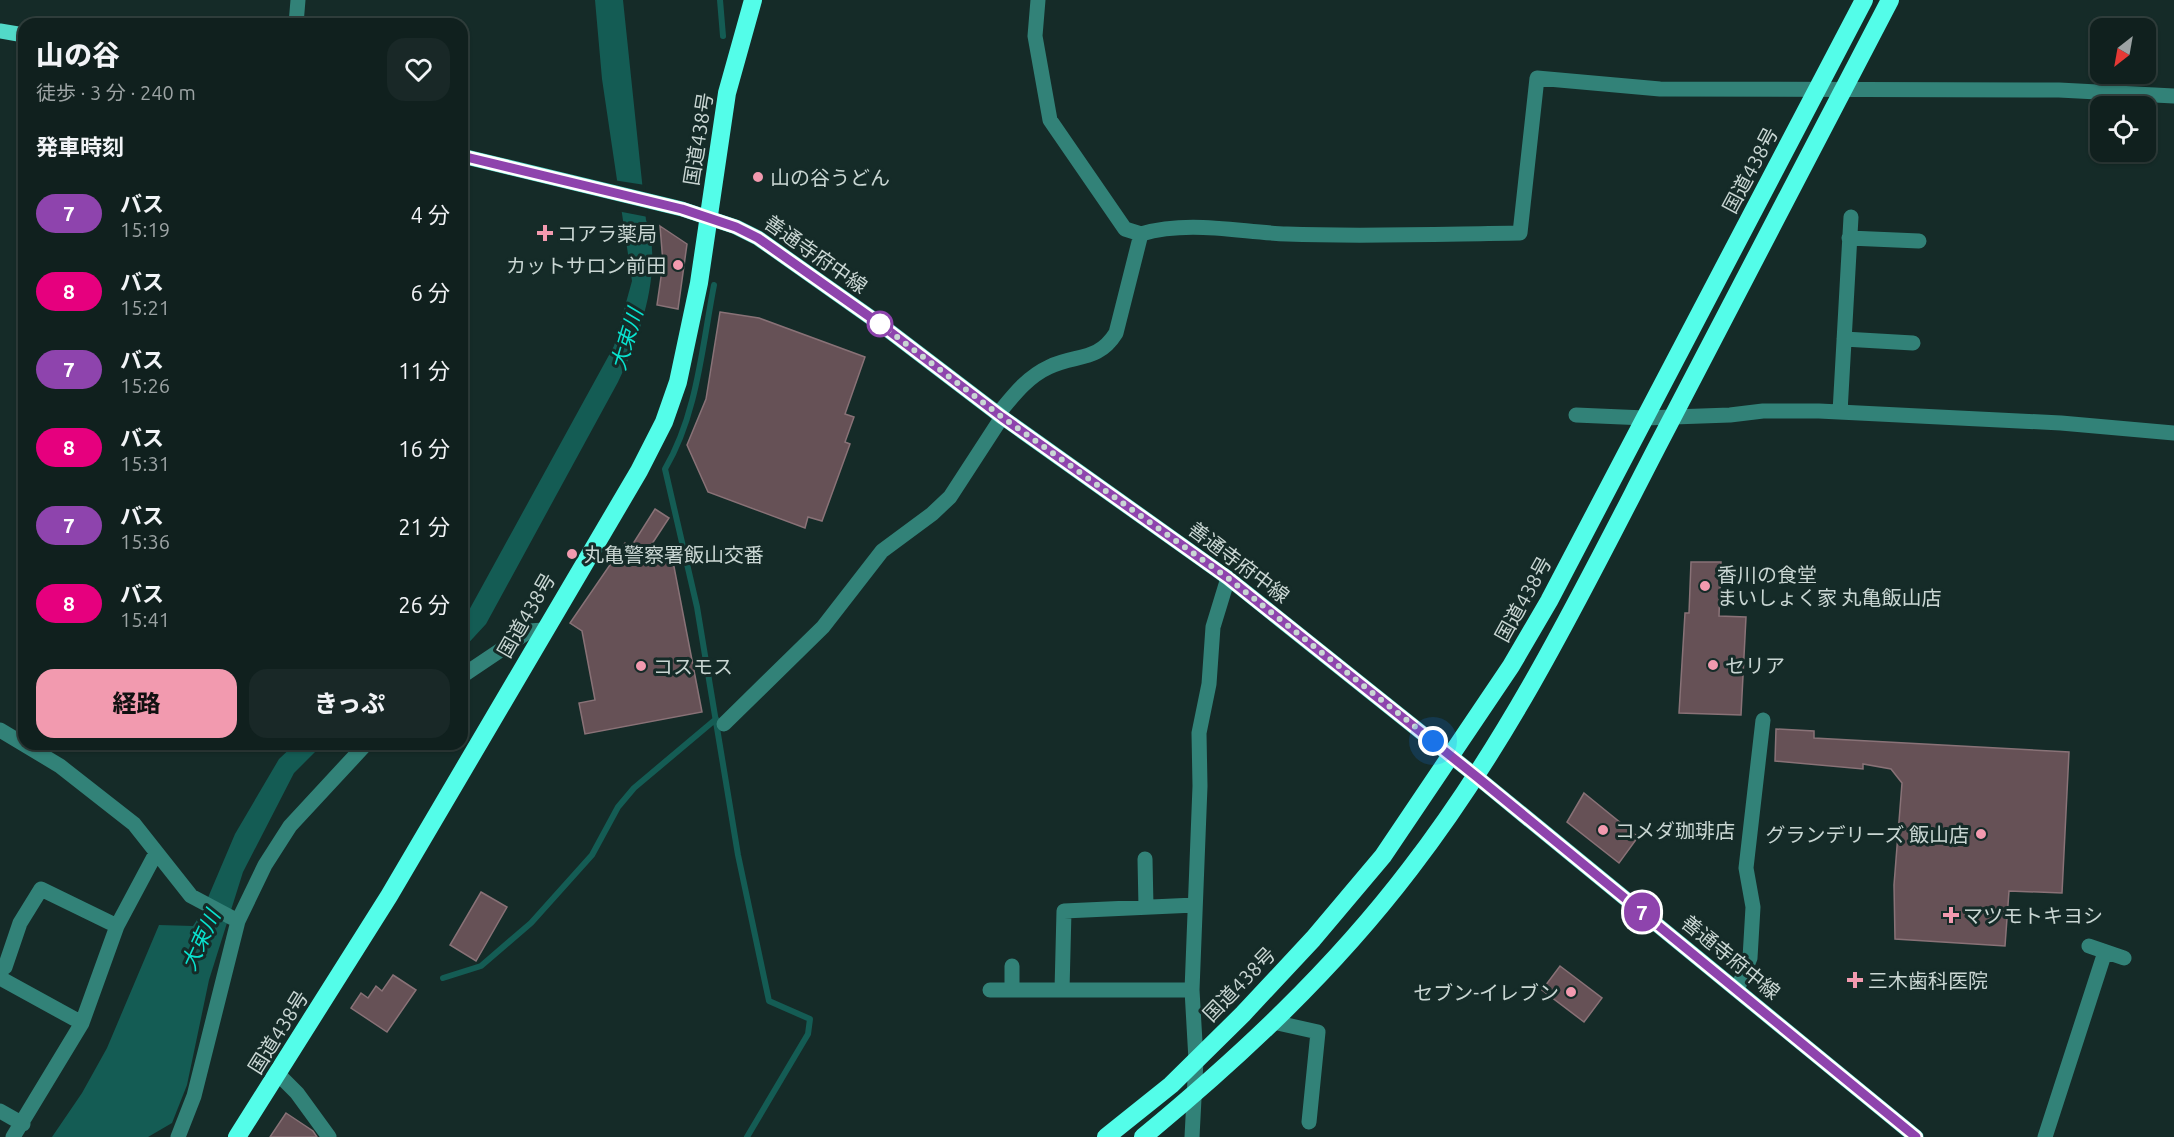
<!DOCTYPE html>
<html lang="ja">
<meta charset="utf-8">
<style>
:root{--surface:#10201e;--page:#192827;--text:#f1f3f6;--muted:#9ca3a4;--line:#303e3c;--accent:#f29aaf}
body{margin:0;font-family:Ubuntu,"Noto Sans JP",sans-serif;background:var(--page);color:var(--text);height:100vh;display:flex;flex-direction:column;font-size:22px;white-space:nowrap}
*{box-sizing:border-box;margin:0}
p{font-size:20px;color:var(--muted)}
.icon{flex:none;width:33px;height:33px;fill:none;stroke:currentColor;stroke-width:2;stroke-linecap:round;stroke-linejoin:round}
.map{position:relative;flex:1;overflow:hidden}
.sheet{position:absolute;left:18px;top:18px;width:450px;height:732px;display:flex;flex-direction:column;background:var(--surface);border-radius:18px;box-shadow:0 2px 4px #0004,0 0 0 2px var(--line)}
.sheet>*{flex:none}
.badge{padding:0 12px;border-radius:20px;font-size:21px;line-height:39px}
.needle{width:39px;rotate:211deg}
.controls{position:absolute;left:2090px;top:18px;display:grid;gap:12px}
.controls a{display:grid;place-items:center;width:66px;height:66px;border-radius:12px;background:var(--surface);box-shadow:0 2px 4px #0004,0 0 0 2px var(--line);font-size:30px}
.you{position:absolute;width:30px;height:30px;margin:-15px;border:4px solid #fff;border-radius:50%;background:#1a73e8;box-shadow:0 0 0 9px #1a73e833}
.map>.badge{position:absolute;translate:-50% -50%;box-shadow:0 0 0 3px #fff}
h2{padding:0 18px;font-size:22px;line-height:54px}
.round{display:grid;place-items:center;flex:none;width:63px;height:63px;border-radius:18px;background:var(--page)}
.head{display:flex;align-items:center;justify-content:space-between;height:102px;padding:0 18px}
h1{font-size:28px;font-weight:800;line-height:45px}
.action{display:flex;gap:12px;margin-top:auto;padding:12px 18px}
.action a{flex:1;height:69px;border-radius:18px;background:var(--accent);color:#111;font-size:24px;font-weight:800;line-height:69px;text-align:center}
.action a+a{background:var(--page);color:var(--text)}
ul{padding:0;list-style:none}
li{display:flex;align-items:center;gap:18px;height:78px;padding:0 18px}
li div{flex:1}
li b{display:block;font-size:22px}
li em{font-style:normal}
li .badge{min-width:66px;font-weight:700;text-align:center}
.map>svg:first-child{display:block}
.water{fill:#145c54}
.pier{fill:#152b28}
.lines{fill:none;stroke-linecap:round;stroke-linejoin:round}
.stream{stroke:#145c54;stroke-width:6}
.building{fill:#665156;stroke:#897277;stroke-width:1.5}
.minor{stroke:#328278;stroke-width:15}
.major{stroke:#52d9c8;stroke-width:15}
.highway{stroke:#53fde9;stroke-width:18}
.line-casing{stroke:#fff;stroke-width:14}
.line{stroke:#8e44ad;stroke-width:9}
.walk{stroke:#c9d6d3;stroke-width:6;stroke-dasharray:0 10.8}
.poi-dot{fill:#f29aaf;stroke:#152b28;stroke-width:2}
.stop-dot{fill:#fff;stroke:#8e44ad;stroke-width:3}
.labels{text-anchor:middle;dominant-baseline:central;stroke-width:6;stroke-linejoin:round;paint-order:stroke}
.street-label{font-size:20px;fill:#c9d6d3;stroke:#152b28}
.poi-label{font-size:20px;fill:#c9d6d3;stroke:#152b28;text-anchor:start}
.water-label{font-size:21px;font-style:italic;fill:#09e3cf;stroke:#152b28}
</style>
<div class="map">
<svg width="2174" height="1137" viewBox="0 0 2174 1137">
<rect width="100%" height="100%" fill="#152b28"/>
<!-- water -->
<path class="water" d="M595 0H623L646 220C664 267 640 338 618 382L486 624 462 650V623L614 346 632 281 602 79Z
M295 744H323L294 773 243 872 209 980 187 1085 172 1123 148 1137H52L82 1093 107 1048 159 925 193 926 201 914 235 834 279 759Z"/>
<!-- pier -->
<path class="pier" d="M613 180 645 185 648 217 617 211Z"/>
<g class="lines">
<!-- stream -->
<path class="stream" d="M720 0 723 36
M714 285C702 347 697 415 665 469L697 607 738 855 769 1001 810 1019 808 1034 747 1137
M443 978 481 966 531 923 592 855 618 807 634 788 716 719"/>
</g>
<!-- building -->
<path class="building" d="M660 226 687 244 678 309 657 305 663 263Z
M720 312 759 318 865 357 845 414 854 417 845 442 850 444 822 521 808 517 805 528 708 492 687 445 706 399Z
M655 509 669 518 644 556 671 551 702 712 585 734 579 703 595 700 582 631 570 623 625 543 631 547Z
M1691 562H1721L1719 616 1746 617 1741 715 1679 713 1685 613H1689Z
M1776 729 1814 731V738L2069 752 2062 893 2009 891 2005 946 1895 939 1894 885 1902 783 1891 769 1863 764V769L1775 761Z
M1584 793 1638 837 1619 863 1567 822Z
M481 892 507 907 476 961 450 945Z
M1560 966 1602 998 1584 1022 1542 990Z
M393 975 416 990 387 1032 351 1008 361 993 368 998 376 986 382 991Z
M286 1113 313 1131 317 1137H270Z"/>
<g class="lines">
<!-- minor -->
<path class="minor" d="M1038 0 1035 36 1050 120 1125 229 1141 234
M296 24 298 0
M1849 238 1919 241
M1844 339 1913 343
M1840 412 1851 217
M998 414C1013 396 1027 377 1049 367 1076 354 1098 362 1116 333L1141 234C1189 220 1238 232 1287 234 1364 237 1443 234 1520 233L1537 78 1660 89 2059 90 2174 96
M1576 415 1645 418 1730 415 1763 411H1819L2061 423 2174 433
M462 676 529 631 544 630
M724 724 823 627 882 551 932 514 950 497 1002 417
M0 730 60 766 134 824 191 896 238 921
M1145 859 1146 907
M2089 946 2124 958
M1012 966V990
M0 971 5 967 20 923 41 889 117 926
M0 978 82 1023
M990 990H1192
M1062 990 1064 911 1195 905
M1737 990 1750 958 1753 907 1746 868 1763 720
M1273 1022 1318 1032 1309 1122
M278 1074 297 1093 329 1137
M0 1111 23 1124
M13 1137 82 1023 117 926 156 853
M178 1137 194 1096 238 921 265 865 290 826 366 744
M1192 1137 1196 1060 1192 990 1200 786 1199 733 1209 684 1213 627 1228 578
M2045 1137 2105 952"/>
<!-- major -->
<path class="major" d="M0 31 24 35
M462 156 682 209 736 227 758 238 880 324 1002 417 1228 578 1477 777 1916 1137"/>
<!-- highway -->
<path class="highway" d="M237 1137 389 896 639 471 664 422 678 382 699 283 727 93 753 0
M1106 1137 1171 1085 1243 1014 1313 939 1383 856 1511 666 1549 601 1864 0
M1143 1137C1241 1056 1333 970 1410 869 1511 738 1582 592 1657 447 1735 298 1813 149 1890 0"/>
</g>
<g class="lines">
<!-- line casing -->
<g class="line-casing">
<path id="line" d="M462 156 682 209 736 227 758 238 880 324 1002 417 1228 578 1477 777 1916 1137"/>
</g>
<!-- line -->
<use href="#line" class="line"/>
<!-- walk -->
<path class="walk" d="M880 324 1002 417 1228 578 1433 741"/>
</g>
<!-- markers -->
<g class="poi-dot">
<circle cx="758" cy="177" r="6"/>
<path d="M542 224h6v6h6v6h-6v6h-6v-6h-6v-6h6z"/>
<circle cx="678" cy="265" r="6"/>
<circle cx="572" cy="554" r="6"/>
<circle cx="1705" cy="586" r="6"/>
<circle cx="1713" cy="665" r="6"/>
<circle cx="641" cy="666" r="6"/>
<circle cx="1603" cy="830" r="6"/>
<circle cx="1981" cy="834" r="6"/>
<path d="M1948 906h6v6h6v6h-6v6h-6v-6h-6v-6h6z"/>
<path d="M1852 971h6v6h6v6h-6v6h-6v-6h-6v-6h6z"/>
<circle cx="1571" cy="992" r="6"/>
</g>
<circle class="stop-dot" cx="880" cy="324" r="12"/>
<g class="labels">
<!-- street labels -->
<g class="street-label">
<text transform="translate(698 139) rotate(-81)">国道438号</text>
<text transform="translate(1750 170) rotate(-62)">国道438号</text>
<text transform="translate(816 254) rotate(35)">善通寺府中線</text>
<text transform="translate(1239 562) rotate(37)">善通寺府中線</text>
<text transform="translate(1523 599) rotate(-61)">国道438号</text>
<text transform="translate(526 615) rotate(-60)">国道438号</text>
<text transform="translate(1731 957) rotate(39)">善通寺府中線</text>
<text transform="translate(1239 984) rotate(-46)">国道438号</text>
<text transform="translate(278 1032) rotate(-58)">国道438号</text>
</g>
<!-- poi labels -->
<g class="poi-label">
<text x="770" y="177">山の谷うどん</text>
<text x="557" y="233">コアラ薬局</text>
<text x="666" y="265" text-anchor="end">カットサロン前田</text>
<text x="584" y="554">丸亀警察署飯山交番</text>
<text x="1717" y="574">香川の食堂<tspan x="1717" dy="23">まいしょく家 丸亀飯山店</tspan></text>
<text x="1725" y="665">セリア</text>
<text x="653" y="666">コスモス</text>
<text x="1615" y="830">コメダ珈琲店</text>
<text x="1969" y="834" text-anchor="end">グランデリーズ 飯山店</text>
<text x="1963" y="915">マツモトキヨシ</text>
<text x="1868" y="980">三木歯科医院</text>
<text x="1559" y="992" text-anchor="end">セブン-イレブン</text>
</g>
<!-- water labels -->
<g class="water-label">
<text transform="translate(626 339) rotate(-73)">大束川</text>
<text transform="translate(200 940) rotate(-65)">大束川</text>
</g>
</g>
</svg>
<div class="controls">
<a><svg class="needle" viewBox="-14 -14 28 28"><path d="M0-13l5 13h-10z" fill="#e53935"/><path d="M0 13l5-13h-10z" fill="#9ca3a4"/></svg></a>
<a><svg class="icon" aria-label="locate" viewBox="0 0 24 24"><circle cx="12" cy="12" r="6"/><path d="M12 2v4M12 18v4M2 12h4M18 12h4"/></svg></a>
</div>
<div class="you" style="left:1433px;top:741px"></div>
<b class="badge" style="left:1642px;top:912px;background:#8e44ad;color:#fff">7</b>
<section class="sheet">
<div class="head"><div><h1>山の谷</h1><p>徒歩 · 3 分 · 240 m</p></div><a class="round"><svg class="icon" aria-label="heart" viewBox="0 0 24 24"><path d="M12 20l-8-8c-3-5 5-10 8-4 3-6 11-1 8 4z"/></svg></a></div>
<h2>発車時刻</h2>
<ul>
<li><span class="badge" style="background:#8e44ad;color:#fff">7</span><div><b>バス</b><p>15:19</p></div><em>4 分</em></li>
<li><span class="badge" style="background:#e6007e;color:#fff">8</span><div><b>バス</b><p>15:21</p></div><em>6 分</em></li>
<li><span class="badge" style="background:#8e44ad;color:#fff">7</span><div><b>バス</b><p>15:26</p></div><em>11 分</em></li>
<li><span class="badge" style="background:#e6007e;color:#fff">8</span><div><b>バス</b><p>15:31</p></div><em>16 分</em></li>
<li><span class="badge" style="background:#8e44ad;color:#fff">7</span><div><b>バス</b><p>15:36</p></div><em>21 分</em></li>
<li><span class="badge" style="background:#e6007e;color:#fff">8</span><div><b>バス</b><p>15:41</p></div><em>26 分</em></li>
</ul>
<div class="action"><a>経路</a><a>きっぷ</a></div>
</section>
</div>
